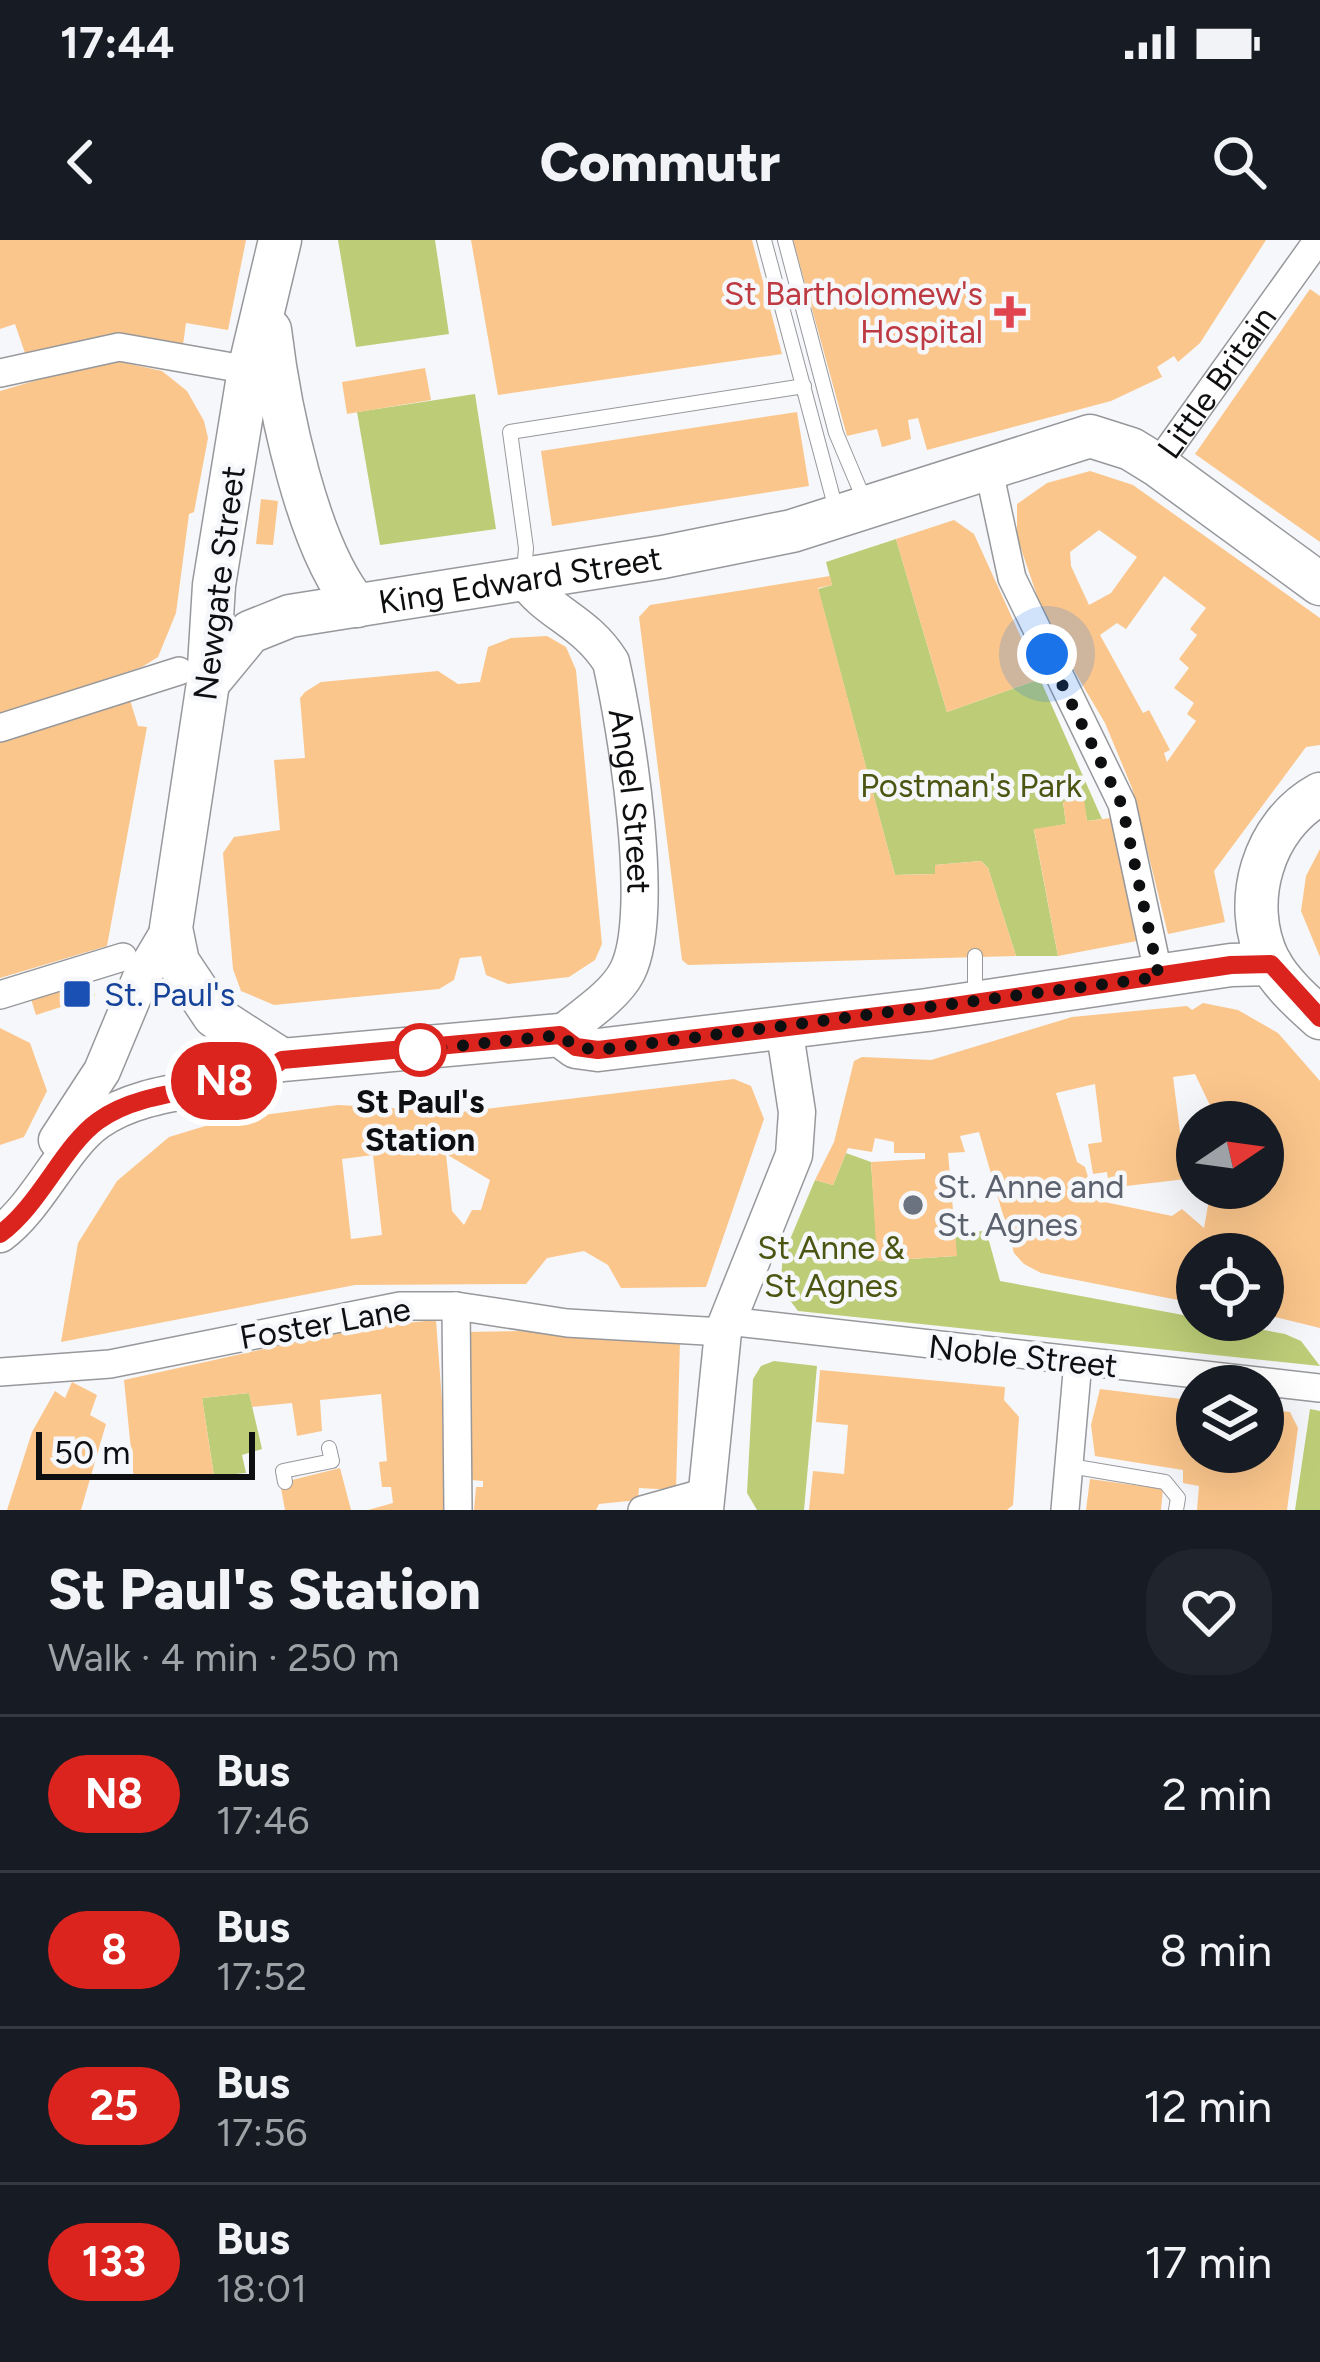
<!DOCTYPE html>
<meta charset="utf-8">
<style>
:root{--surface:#171b24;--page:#20242c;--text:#f1f3f6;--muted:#9ea1a6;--line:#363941}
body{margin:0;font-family:Figtree,sans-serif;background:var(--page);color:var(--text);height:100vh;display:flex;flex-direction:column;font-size:45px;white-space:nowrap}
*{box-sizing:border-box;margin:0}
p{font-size:39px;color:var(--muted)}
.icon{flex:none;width:66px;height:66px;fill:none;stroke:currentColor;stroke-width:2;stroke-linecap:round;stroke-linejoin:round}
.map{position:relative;height:1270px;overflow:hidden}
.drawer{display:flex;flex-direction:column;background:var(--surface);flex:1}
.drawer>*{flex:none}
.badge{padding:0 24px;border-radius:39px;font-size:42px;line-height:78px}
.needle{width:78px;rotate:77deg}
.tools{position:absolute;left:1176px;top:861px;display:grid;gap:24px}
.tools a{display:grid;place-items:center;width:108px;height:108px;border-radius:50%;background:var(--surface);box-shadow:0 12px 48px #0002;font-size:60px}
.scale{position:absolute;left:36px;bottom:30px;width:219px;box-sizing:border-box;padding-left:12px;border:6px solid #0e0f10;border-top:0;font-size:33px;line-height:42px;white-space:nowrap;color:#0e0f10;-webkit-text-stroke:9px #f5f7fa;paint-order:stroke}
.you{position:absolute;width:60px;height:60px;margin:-30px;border:9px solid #fff;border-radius:50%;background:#1a73e8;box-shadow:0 0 0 18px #1a73e833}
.map>.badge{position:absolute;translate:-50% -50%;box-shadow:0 0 0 6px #fff}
.round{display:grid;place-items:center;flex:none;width:126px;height:126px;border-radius:48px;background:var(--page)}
.summary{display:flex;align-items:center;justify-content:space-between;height:204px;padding:0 48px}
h1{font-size:57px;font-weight:800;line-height:90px}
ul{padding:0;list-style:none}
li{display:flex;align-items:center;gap:36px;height:156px;padding:0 48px;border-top:3px solid var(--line)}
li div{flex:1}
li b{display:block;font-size:45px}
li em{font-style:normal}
li .badge{min-width:132px;font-weight:700;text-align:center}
.status{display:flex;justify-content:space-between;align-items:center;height:84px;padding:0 60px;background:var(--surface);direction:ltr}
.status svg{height:33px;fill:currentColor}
header{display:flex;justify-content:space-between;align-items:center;height:156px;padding:0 48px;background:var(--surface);font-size:54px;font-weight:800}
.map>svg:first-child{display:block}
.green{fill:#bdcd77}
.building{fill:#fbc68c;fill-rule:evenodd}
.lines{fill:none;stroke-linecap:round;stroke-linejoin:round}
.lane-casing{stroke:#97989b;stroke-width:16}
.street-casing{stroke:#97989b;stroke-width:30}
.secondary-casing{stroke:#97989b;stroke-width:39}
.primary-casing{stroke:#97989b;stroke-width:45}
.lane{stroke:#fff;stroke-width:14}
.street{stroke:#fff;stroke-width:27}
.secondary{stroke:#fff;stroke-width:36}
.primary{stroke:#fff;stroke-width:42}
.line-casing{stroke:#fff;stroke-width:27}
.line{stroke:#dc241f;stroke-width:18}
.walk{stroke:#0e0f10;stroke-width:12;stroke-dasharray:0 21.6}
.health-dot{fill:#e0444e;stroke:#f5f7fa;stroke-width:4.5}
.transit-dot{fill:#1a4fb4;stroke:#f5f7fa;stroke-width:4.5}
.stop-dot{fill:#fff;stroke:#dc241f;stroke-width:6}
.worship-dot{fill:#6b7280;stroke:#f5f7fa;stroke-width:4.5}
.labels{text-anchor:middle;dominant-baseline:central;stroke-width:9;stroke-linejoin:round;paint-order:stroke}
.health-label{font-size:33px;fill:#be3a42;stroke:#f5f7fa;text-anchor:end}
.street-label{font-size:33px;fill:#0e0f10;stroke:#f5f7fa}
.park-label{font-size:33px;fill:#4c5612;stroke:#f5f7fa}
.transit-label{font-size:33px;fill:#164399;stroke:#f5f7fa;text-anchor:start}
.stop-label{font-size:33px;font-weight:bold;fill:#0e0f10;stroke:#f5f7fa}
.worship-label{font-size:33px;fill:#5b616d;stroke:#f5f7fa;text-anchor:start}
</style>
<div class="status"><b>17:44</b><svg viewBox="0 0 49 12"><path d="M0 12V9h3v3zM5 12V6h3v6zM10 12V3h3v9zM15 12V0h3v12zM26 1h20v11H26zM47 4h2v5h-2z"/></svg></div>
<header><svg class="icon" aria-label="back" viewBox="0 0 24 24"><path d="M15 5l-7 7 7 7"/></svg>Commutr<svg class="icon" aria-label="search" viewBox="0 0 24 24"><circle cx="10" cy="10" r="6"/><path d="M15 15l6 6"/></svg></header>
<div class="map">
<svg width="1320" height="1270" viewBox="0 0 1320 1270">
<rect width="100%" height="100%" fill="#f5f7fa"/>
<!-- green -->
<path class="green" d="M338 0H435L449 94 356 107Z
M475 154 496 289 380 305 357 172Z
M896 299 947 472 1040 439 1102 579 1087 581 1083 559 1063 562 1066 584 1034 590 1058 716H1016L988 628 981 621 935 625V634L895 635 818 349 832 345 826 322Z
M846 913 871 922 878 1021 956 1016 955 997 986 990 1000 1041 1285 1094 1301 1101 1320 1126 798 1071 780 1047 783 1016 815 940 833 945Z
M774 1121 817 1126 804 1270H757L747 1253 753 1139 761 1126Z
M249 1153 262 1209 242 1215 246 1233 214 1236 202 1158Z
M1310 1169 1320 1171V1270H1295Z"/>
<!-- building -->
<path class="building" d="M0 0H246L228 90 186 83 183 105 106 97 26 116 15 84 0 89Z
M471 0H752L782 114 498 155Z
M793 0H1266L1200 103 1178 122 1174 116 1157 127 1162 137 1111 161 927 210 918 178 908 180 911 199 897 203 882 207 877 189 847 196Z
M1310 49 1320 56V302L1195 214Z
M108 119 162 131 187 151 204 181 208 198 194 272 189 274 176 373 158 417 142 427 0 474V151Z
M425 128 431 160 347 174 342 142Z
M797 172 809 246 552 286 541 211Z
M1090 231 1133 245 1320 378V505L1306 507 1214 631 1225 682 1168 694 1132 548 1105 483 1047 385 1017 297V264L1047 243ZM1099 290 1137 317 1111 353 1089 365 1071 326 1070 312ZM1164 336 1206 368 1190 389 1197 395 1179 419 1189 428 1174 448 1194 463 1187 474 1196 481 1167 522 1164 513 1170 510 1158 487 1149 470 1143 473 1100 395 1117 383 1126 389Z
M261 259 278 261 273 305 256 304Z
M954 280 974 294 1040 439 947 472 896 299Z
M830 336 832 345 818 348 895 635 935 634V625L981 621 988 628 1016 716 688 725 682 720 639 377 650 365Z
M547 396 566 407 576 430 602 704 595 720 569 737 508 744 486 735 481 716 460 718 454 740 439 749 274 765 241 751 233 729 223 613 234 597 280 590 274 520 305 518 300 458 305 452 321 442 438 431 458 444 480 442 488 407 511 398Z
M130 460 138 486 147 487 107 706 0 738V502Z
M1084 559 1087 581 1111 578 1137 701 1058 716 1034 589 1066 584 1063 562Z
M1320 609V717L1301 671 1306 636Z
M90 737 95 756 36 775 30 756Z
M1203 763 1238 770 1278 793 1320 841V1088L1263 1074V1014H1197V1065L1191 1056 1188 1062 1041 1033 1024 1024 1014 1013 979 892 960 896 965 912 948 913 957 1016 877 1021 871 922 925 919V913H894V902L875 898 872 912 848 908 833 945 815 940 834 902 854 821 862 817 931 820 1072 777 1187 766 1192 770ZM1195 834 1218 882H1263V948H1211L1204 988 1182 969 1172 976 1095 960 1085 927 1077 922 1056 853 1095 844 1102 902 1088 904 1093 934 1107 932 1109 948 1186 939 1173 837Z
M0 788 30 803 47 851 24 897 0 905Z
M734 839 751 846 764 879 706 1047 621 1048 608 1025 584 1011 547 1018 526 1044 355 1045 61 1102 78 1003 117 941 169 897 225 880 338 865 461 872ZM446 914 490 940 481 970H472L464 985 452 971ZM373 915 382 995 351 999 342 919Z
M436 1080 450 1270H368L393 1263 391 1247H382L379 1222 387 1221 381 1154 320 1160 322 1191 297 1196 292 1163 252 1167 249 1153 202 1158 214 1236 134 1240 124 1140 363 1087Z
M520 1091 680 1101 676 1250 639 1248 638 1260 599 1264 596 1270H474L476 1247H483V1241L460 1239 465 1092Z
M820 1130 1005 1147 1004 1160 1019 1177 1013 1265 1007 1270H809L813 1231 844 1234 848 1185 816 1182Z
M72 1142 97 1155 90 1175 106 1184 81 1270H7L32 1192 55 1151 65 1158Z
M1100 1149 1197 1161V1212H1263V1169L1290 1172 1298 1188 1287 1270H1197L1199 1246 1183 1243V1230L1095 1216 1091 1185Z
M340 1228 351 1270H285L280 1243Z
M1090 1239 1163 1249 1161 1270H1086Z"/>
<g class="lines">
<!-- lane casing -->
<g class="lane-casing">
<path id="lane" d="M764 0 837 273
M785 0 836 193 866 264
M524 332 526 308 510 192 804 146
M975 716V759
M1070 1226 1165 1242 1178 1258 1176 1270
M285 1242 283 1231 332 1221 329 1208"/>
</g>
<!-- street casing -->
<g class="street-casing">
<g id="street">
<path d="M0 133 119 107 249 130"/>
<path id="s1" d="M1157 225 1318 0"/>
<path d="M988 226 1012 338 1122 564 1159 737"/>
<path d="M0 488 179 431"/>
<path d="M0 755 123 717"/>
<path d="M456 1066 458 1270"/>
<path d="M727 1081 1320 1148"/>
<path d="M0 1132 110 1124 400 1066H456L567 1083 723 1092"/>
<path d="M642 1270 706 1252"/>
<path d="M1065 1270 1078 1121"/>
</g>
</g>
<!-- secondary casing -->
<g class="secondary-casing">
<g id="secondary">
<path id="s2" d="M523 337C547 374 584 379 611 422 626 488 657 675 627 732 614 757 581 777 560 795"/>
<path d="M57 900 102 831 140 740 171 688"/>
<path d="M0 994C39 965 63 905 98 881 153 842 241 854 282 820"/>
<path d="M705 1270 723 1092 794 915 797 872 784 787"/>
</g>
</g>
<!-- primary casing -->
<g class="primary-casing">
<g id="primary">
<path d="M280 0 249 130 214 345 208 443 171 688 178 722 214 776 282 820 560 795 576 807 598 810 927 770 1231 725 1271 724"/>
<path d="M270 90C279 166 307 307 357 366"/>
<path id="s3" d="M208 443 250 392 290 376 663 317 792 291 1090 196 1131 209 1157 225 1320 344"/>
<path d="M1320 554C1263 585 1240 663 1269 721 1281 743 1301 761 1320 778"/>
</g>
</g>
<!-- lane -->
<use href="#lane" class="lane"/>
<!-- street -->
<use href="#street" class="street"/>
<!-- secondary -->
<use href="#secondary" class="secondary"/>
<!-- primary -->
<use href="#primary" class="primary"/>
</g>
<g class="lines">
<!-- line casing -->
<g class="line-casing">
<path id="line" d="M0 994C40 965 63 906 98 881 152 842 239 856 282 820L560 795 576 807 598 810 927 770 1231 725 1271 724 1320 778"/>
</g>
<!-- line -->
<use href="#line" class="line"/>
<!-- walk -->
<path class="walk" d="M420 810 560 795 576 807 598 810 1159 737 1122 565 1047 414"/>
</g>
<!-- markers -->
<path class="health-dot" d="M1004 54h12v12h12v12h-12v12h-12v-12h-12v-12h12z"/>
<rect class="transit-dot" x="62" y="739" width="30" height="30" rx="6"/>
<circle class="stop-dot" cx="420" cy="810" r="24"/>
<circle class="worship-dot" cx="913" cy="965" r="12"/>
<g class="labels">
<!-- health labels -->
<g class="health-label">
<text x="983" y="53">St Bartholomew's<tspan x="983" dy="38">Hospital</tspan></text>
</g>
<!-- street labels -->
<g class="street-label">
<text stroke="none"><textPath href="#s1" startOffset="102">Little Britain</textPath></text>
<text stroke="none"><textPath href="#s3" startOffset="342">King Edward Street</textPath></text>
<text transform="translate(219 343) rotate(-83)">Newgate Street</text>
<text stroke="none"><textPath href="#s2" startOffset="264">Angel Street</textPath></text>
<text transform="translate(325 1083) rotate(-10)">Foster Lane</text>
<text transform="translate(1023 1116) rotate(6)">Noble Street</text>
</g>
<!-- park labels -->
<g class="park-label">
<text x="971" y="545">Postman's Park</text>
<text x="831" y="1007">St Anne &amp;<tspan x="831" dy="38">St Agnes</tspan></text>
</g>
<!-- transit labels -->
<g class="transit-label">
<text x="104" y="754">St. Paul's</text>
</g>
<!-- stop labels -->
<g class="stop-label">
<text x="420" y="861">St Paul's<tspan x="420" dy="38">Station</tspan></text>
</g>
<!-- worship labels -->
<g class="worship-label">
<text x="937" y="946">St. Anne and<tspan x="937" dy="38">St. Agnes</tspan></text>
</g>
</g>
</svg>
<div class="tools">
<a><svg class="needle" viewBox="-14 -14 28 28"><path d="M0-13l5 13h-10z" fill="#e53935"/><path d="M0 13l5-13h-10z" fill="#9ea1a6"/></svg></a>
<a><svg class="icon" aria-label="locate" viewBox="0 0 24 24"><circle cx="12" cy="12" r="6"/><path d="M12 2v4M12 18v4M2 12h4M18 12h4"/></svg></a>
<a><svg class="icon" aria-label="layers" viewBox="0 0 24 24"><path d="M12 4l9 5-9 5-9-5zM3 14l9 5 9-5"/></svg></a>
</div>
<div class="scale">50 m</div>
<div class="you" style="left:1047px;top:414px"></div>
<b class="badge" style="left:224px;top:841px;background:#dc241f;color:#fff">N8</b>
</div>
<section class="drawer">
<div class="summary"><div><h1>St Paul's Station</h1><p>Walk · 4 min · 250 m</p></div><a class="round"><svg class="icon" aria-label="heart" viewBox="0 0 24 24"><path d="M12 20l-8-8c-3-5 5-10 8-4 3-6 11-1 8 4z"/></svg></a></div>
<ul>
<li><span class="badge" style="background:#dc241f;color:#fff">N8</span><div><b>Bus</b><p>17:46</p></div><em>2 min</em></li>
<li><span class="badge" style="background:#dc241f;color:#fff">8</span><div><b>Bus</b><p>17:52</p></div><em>8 min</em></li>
<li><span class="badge" style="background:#dc241f;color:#fff">25</span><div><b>Bus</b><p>17:56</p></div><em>12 min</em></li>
<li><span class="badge" style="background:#dc241f;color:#fff">133</span><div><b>Bus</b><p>18:01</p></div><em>17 min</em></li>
</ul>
</section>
